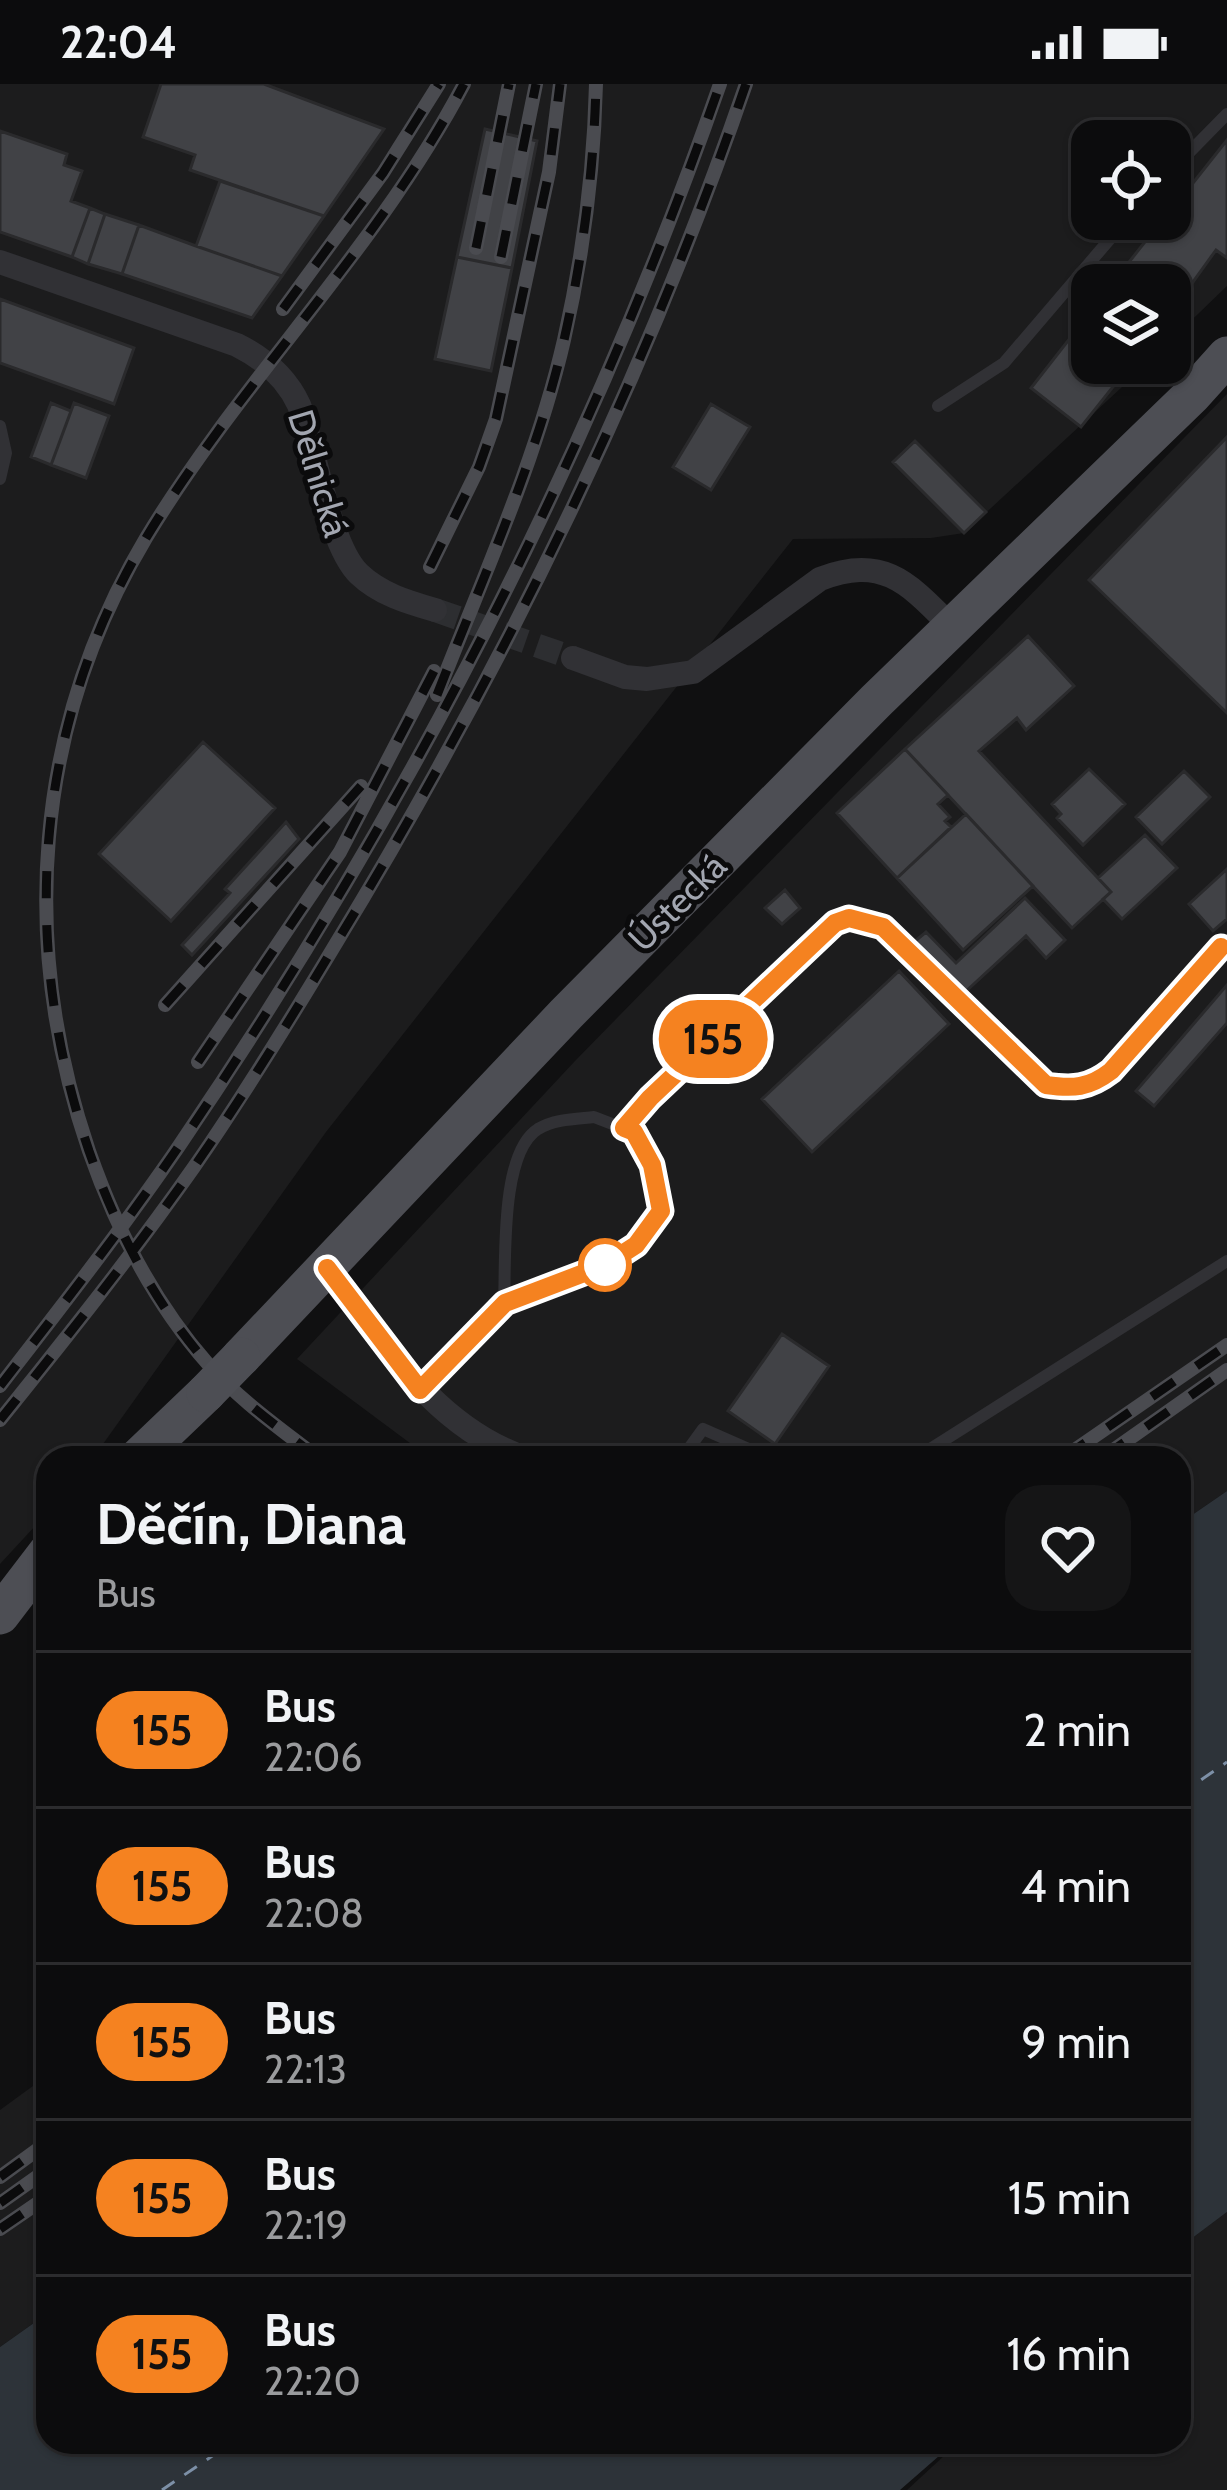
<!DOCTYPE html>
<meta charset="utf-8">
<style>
:root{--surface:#0c0c0d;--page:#151516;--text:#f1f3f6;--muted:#9a9b9d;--line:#2c2c2e}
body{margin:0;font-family:Cabin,sans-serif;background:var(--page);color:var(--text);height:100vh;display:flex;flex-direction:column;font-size:45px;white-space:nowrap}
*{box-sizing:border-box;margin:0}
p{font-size:39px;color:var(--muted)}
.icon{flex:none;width:66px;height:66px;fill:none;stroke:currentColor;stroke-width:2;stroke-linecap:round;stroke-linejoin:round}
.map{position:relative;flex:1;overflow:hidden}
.details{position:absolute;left:36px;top:1362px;width:1155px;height:1008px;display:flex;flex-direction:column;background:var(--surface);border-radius:36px;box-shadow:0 3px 9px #0004,0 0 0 3px var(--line)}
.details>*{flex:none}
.badge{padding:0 24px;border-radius:39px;font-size:42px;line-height:78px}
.controls{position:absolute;left:1071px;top:36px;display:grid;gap:24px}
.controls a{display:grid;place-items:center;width:120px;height:120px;border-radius:24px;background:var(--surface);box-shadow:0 3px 9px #0004,0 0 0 3px var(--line);font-size:60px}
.map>.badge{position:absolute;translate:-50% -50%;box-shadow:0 0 0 6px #fff}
.round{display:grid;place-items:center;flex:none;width:126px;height:126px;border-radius:36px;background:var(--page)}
.headline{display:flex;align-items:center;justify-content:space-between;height:204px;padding:0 60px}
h1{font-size:57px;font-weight:800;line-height:90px}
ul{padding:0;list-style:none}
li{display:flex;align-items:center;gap:36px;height:156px;padding:0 60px;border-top:3px solid var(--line)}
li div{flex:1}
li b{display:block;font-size:45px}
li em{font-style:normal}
li .badge{min-width:132px;font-weight:700;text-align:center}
.status{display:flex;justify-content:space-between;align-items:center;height:84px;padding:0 60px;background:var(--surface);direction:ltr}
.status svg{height:33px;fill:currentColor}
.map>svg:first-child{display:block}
.built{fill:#1c1c1d;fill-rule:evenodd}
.water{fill:#2d3339}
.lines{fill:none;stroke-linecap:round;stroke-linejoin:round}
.ferry{stroke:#7d90a7;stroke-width:3;stroke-dasharray:15 12;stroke-linecap:butt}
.building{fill:#414246;stroke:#2a2a2c;stroke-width:3}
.street-tunnel{stroke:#2d2e31;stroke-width:24;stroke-dasharray:24 12;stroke-linecap:butt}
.lane{stroke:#313135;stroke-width:12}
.street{stroke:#313135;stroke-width:24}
.primary{stroke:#4d4e54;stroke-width:39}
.rail-casing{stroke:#4a4b50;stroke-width:14}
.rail{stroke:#0b0b0c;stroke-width:9;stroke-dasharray:27;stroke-linecap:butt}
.primary-bridge{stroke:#4d4e54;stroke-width:39}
.line-casing{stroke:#fff;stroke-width:27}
.line{stroke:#f58220;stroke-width:18}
.stop-dot{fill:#fff;stroke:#f58220;stroke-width:6}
.labels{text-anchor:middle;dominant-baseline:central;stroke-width:10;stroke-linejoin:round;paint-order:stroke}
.street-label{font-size:36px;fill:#a2a6b0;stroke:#0b0b0c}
</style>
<div class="status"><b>22:04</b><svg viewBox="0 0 49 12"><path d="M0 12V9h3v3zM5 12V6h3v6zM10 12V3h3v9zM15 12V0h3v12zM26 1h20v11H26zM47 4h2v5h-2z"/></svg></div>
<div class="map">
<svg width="1227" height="2406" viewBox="0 0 1227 2406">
<rect width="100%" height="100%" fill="#101011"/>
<!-- built -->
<path class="built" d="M0 0H1227V202L1170 257V201H1092V279H1148L964 449 931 454 793 455 326 1048 93 1374H48V1428L0 1480ZM1092 57H1170V135H1092Z
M1227 310V1407L1179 1440V1374H430L297 1275 575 977Z
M48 1991V2229L0 2263V2026Z
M1227 2128V2406H907L959 2358H1179V2164Z"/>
<!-- water -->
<path class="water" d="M1227 1407V2128L1179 2164V1440Z
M48 2229V2358H955L900 2406H0V2263Z"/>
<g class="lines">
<!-- ferry -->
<path class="ferry" d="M1179 1711 1227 1678
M162 2406 233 2358"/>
</g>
<!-- building -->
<path class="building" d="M161 0H264L384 45 324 132 190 86 195 71 143 53Z
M485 45 537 57 512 184 457 173Z
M0 47 67 70 64 81 82 87 71 117 90 124 72 173 0 148Z
M1227 56V174L1216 166 1170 230V201H1111L1159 140 1170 135V128Z
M220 97 324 132 282 192 196 162Z
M90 124 105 130 88 180 72 173Z
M105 130 139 141 122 190 88 180Z
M139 141 196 162 282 192 252 234 122 190Z
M457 173 512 184 491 287 435 275Z
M0 215 134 264 114 320 0 279Z
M1092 226V279H1132L1081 343 1031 304Z
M51 319 71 327 51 381 31 373Z
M74 319 109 332 86 394 51 381Z
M711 320 750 343 711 406 673 383Z
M1227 353V629L1089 496Z
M915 357 986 428 964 449 893 378Z
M1028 552 1074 602 1026 646 1017 634 979 667 1111 808 1072 844 905 665Z
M203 658 275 724 171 837 99 770Z
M905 665 948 711 938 720 950 733 945 737 951 743 897 794 837 729Z
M1089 685 1125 720 1083 761 1057 734 1061 730 1052 720Z
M1184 687 1210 713 1162 760 1136 733Z
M966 730 1033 802 963 866 897 794Z
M286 738 299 755 192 871 182 861 230 809 225 805Z
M1145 751 1177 784 1122 835 1103 815 1111 808 1098 794Z
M1227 785V835L1213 847 1189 820Z
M785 806 800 824 782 840 765 824Z
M1025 814 1065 856 1046 874 1026 852 963 910 914 858 926 848 956 879Z
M899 887 949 940 812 1068 762 1015Z
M1227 901V939L1154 1022 1136 1007Z
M782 1250 829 1282 775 1360 728 1327Z"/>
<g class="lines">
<!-- street-tunnel -->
<path class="street-tunnel" d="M435 526 573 574"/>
<!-- lane -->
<path class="lane" d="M1170 88 1227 30
M938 322 1004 279 1127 135
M0 342 6 369 0 395
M594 1033 633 1048 652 1081 661 1127 636 1161 605 1181 504 1219C506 1176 500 1069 538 1045 555 1035 575 1035 594 1033Z
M624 1044 650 1014 835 839 849 834 883 843 1046 1001C1072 1005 1089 1004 1111 987L1221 863
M682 1374 703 1345 769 1374
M916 1374 1227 1177"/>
<!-- street -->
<path class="street" d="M0 178 237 261C265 275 286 293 299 321 315 364 329 461 359 490 380 510 407 518 435 526
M573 574 625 593 647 595 693 588 820 495C884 470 909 500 952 543
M327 1184C384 1258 433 1342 525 1374
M420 1306 504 1219"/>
<!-- primary -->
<path class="primary" d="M241 1273 566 930 876 617 1192 311 1227 272
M138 1374 206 1309
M0 1531 48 1468"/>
<!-- rail casing -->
<g class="rail-casing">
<path id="rail" d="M476 164 509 0
M501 173 536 0
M283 225 383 89 439 0
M430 483 479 383 496 335 549 88 560 0
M437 611C482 495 536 378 564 256 583 172 594 85 596 0
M165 921 361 702
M198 978 340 768 434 587
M0 1302C61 1223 123 1144 179 1062 403 732 589 377 720 0
M0 1336C66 1254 133 1170 194 1083 244 1011 290 936 335 861 500 590 643 300 746 0
M318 1374C281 1345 239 1316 208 1280 153 1218 116 1144 89 1067 19 861 33 643 146 454 241 296 378 164 464 0
M1063 1374 1227 1261
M1102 1374 1227 1286
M0 2093 48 2058
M0 2119 48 2085
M0 2145 48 2112"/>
</g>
<!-- rail -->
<use href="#rail" class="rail"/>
<!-- primary-bridge -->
<path class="primary-bridge" d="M206 1309 241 1273"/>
</g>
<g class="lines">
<!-- line casing -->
<g class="line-casing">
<path id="line" d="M327 1184 420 1306 505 1219 605 1181 636 1161 661 1127 652 1081 634 1048 624 1044 650 1014 835 839 849 834 883 843 1046 1001C1073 1005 1089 1004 1111 987L1221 863"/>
</g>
<!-- line -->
<use href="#line" class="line"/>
</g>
<!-- markers -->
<circle class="stop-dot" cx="605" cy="1181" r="24"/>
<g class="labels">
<!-- street labels -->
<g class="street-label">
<text transform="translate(319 389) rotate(73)">Dělnická</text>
<text transform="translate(677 818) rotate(-45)">Ústecká</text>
</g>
</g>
</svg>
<div class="controls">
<a><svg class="icon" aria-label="locate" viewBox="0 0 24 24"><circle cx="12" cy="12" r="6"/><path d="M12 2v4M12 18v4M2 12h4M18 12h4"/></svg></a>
<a><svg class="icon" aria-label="layers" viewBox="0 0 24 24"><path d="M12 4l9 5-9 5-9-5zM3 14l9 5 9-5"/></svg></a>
</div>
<b class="badge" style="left:713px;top:955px;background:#f58220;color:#111">155</b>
<section class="details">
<div class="headline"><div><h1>Děčín, Diana</h1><p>Bus</p></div><a class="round"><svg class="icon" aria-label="heart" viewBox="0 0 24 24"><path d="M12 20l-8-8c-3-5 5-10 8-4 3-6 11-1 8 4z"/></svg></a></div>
<ul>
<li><span class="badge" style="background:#f58220;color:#111">155</span><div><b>Bus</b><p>22:06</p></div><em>2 min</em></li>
<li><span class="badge" style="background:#f58220;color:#111">155</span><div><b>Bus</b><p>22:08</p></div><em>4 min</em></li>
<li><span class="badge" style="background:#f58220;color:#111">155</span><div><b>Bus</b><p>22:13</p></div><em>9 min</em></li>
<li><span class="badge" style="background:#f58220;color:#111">155</span><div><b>Bus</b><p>22:19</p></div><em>15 min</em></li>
<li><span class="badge" style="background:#f58220;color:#111">155</span><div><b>Bus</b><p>22:20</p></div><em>16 min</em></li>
</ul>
</section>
</div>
